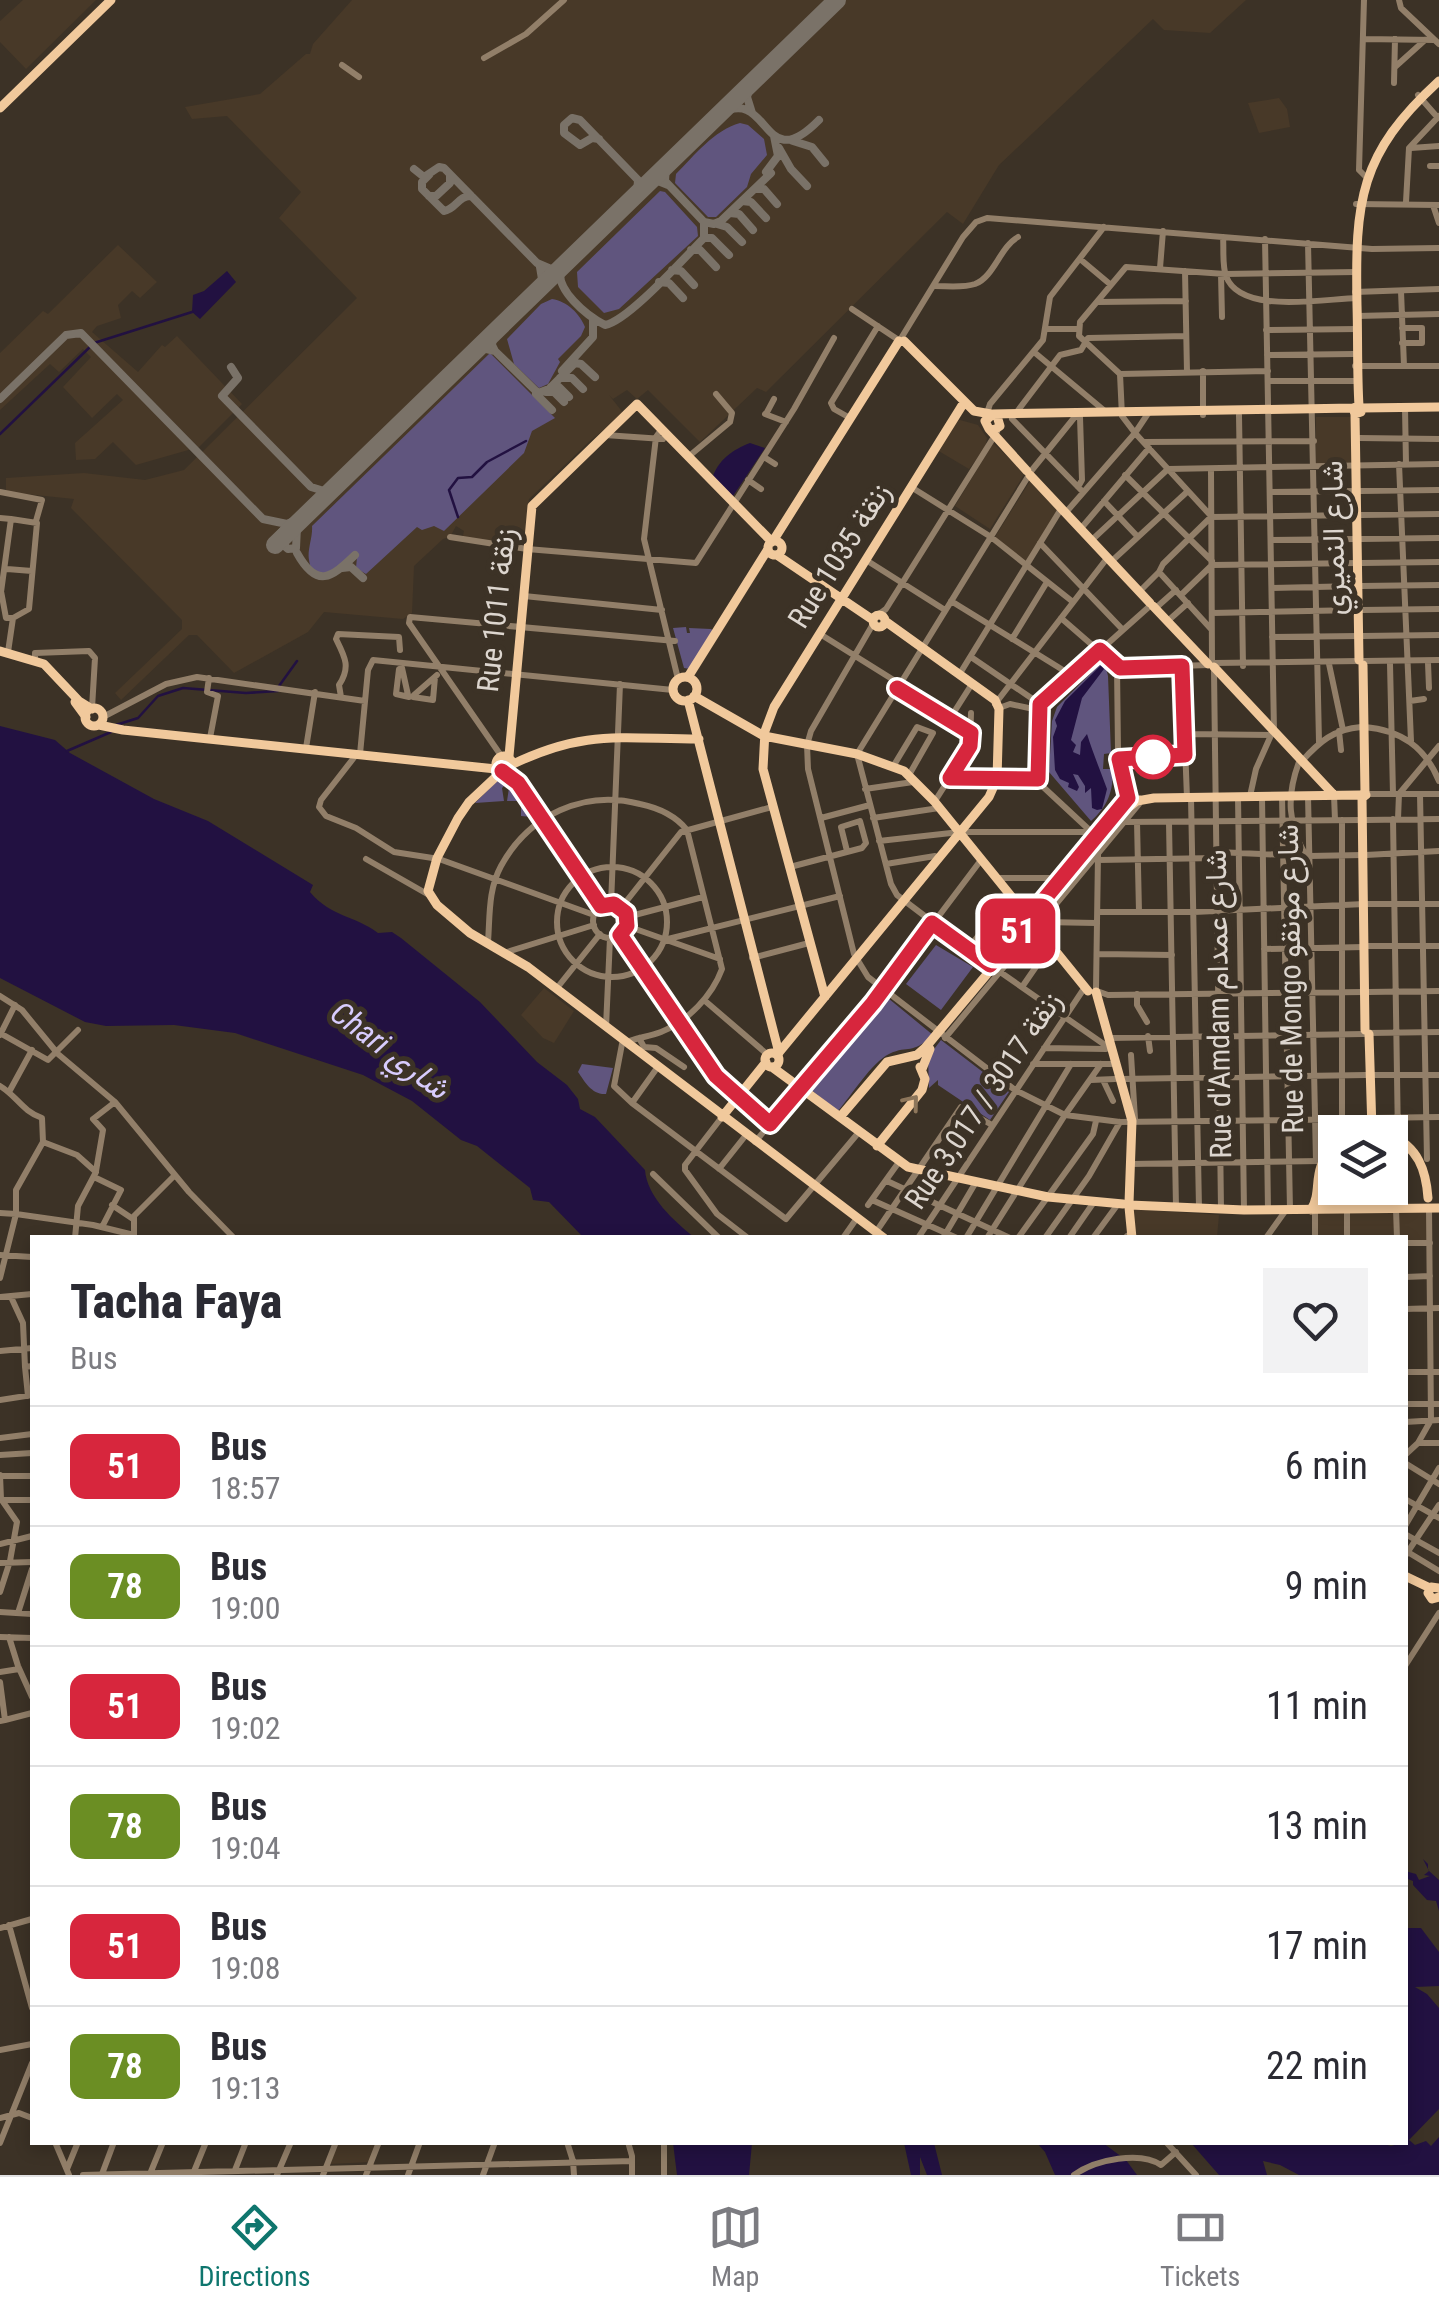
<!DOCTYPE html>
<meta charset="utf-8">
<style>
:root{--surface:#fff;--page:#f2f2f3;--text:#2b2b33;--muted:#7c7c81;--line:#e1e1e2;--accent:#0f766e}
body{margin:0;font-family:"Roboto Condensed",Vazirmatn,sans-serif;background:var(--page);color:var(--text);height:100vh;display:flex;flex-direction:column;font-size:38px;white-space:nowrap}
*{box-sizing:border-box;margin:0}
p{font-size:32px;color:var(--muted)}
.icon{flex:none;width:55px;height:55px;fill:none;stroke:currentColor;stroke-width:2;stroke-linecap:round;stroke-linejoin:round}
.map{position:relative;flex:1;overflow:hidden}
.drawer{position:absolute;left:30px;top:1235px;width:1378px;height:910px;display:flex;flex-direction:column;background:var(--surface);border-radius:0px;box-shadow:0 5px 15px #0003}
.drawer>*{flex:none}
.badge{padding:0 20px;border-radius:15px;font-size:35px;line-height:65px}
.buttons{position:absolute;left:1318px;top:1115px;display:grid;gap:20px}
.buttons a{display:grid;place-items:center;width:90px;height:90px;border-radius:0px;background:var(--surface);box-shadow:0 5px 15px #0003;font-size:50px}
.map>.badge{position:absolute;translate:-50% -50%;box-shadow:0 0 0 5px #fff}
.round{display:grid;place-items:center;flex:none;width:105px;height:105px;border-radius:0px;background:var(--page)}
.headline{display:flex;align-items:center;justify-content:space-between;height:170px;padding:0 40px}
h1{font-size:48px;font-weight:800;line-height:75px}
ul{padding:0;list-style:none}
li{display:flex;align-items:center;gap:30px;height:120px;padding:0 40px;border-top:2px solid var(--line)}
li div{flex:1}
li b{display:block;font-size:38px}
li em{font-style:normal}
li .badge{min-width:110px;font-weight:700;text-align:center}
.dock{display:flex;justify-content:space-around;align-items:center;height:140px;border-top:2px solid var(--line);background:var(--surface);font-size:28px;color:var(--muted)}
.dock a{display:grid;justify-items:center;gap:5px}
.dock .on{color:var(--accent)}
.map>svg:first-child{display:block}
.built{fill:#483928}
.green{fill:#60557e}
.water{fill:#221141}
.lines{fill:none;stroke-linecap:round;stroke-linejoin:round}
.stream{stroke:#221141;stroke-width:2.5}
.taxiway{stroke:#7a7268;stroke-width:8}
.runway{stroke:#7a7268;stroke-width:18}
.minor{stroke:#927f69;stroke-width:6}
.major{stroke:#f1c99c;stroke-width:9}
.oneway{stroke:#8d765b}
.line-casing{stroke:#fff;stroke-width:22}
.line{stroke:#d7263d;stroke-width:15}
.stop-dot{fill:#fff;stroke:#d7263d;stroke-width:5}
.labels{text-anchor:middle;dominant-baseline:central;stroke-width:10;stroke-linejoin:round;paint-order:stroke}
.street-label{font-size:30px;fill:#ddd6cf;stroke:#3c3226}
.water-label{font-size:32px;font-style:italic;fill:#d8ccfe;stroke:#3c3226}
</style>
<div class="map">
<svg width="1439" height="2175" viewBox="0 0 1439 2175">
<rect width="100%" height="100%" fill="#3c3226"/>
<!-- built -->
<path class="built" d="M23 0H96L26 69 0 42V21Z
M352 0H1246L1210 33 1164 30 1153 19 999 165 963 224 947 212 766 392 757 388 700 442 648 390 637 399 627 390 613 399 609 395 624 414 591 440 529 499 523 545 462 540 464 531 456 526 450 537 443 539 414 566 412 613 403 619 324 612 308 632 234 673 197 635H189L121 700 115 693 182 629V620L71 508 74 499 6 492V478L84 473 145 480 184 470 357 298 279 218 301 192 227 116 192 119 185 107 260 94 306 54H310L313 44Z
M1279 98 1287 109 1290 127 1259 133 1248 103Z
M118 245 157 282 140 298 132 291 118 305 121 318 97 326 92 332 138 372 162 345 165 347 177 336 242 404 199 447 136 465 113 442 95 459 76 460 75 443 123 400 117 394 92 418 63 387 91 357 83 349 59 372 50 364 0 410V353L43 311 48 314Z
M1316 417H1352L1353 464H1316Z
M960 420 978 425 987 438 985 448 969 469 937 450 952 424Z
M993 443 1025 473 990 529 955 506Z
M1030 481 1058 510 1027 562 995 537Z
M544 988 574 1011 554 1043 543 1038 521 1015Z
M1132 1209 1219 1215 1217 1237H1136Z
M1427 1210 1429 1242H1405V1238L1317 1237 1316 1212Z
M338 2143H377L370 2162 330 2164Z"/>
<!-- green -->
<path class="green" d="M740 123 748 125 764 139 767 155 751 174 747 187 716 217H708L675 183 676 174C694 156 714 130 740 123Z
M660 191 665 192 697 227 698 236 619 309 604 313 578 287 577 272Z
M552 299C567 301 580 314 585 327L581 336 558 359 560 362 548 384 539 388 514 364 507 339 541 304Z
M490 353 555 418 532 431 524 453 444 531 434 526 422 530 417 527 366 574 356 568 357 557 353 553C343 563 313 591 309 560 307 550 313 537 312 526Z
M686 627 687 633H690L689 628 711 629 715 632 690 669 684 668 673 628Z
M1102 662 1105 664 1108 676 1111 753 1104 754 1103 769H1113C1113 792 1108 806 1091 821L1049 772 1052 721 1057 707Z
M501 777 509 779 532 817 521 816V801H507L509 788 506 784 502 788 504 801 475 803Z
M936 945 973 967 941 1010 906 984Z
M883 994 933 1035C910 1056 910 1044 889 1054 872 1062 851 1096 838 1111L805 1085Z
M941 1040 1009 1092 990 1120 938 1085V1080L929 1088 928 1057Z
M582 1064 613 1068 606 1094C592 1095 585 1082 578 1072Z"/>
<!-- water -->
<path class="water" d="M227 271 236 282 200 319 192 312 193 295 204 291Z
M750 443 765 448 731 499 712 479C718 460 732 450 750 443Z
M1101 665 1104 669 1082 698 1071 740 1076 745 1073 752 1080 755 1081 742 1087 734C1093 753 1100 770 1107 789L1102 809 1097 810 1092 808 1091 788 1085 793V786L1078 775 1073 774 1079 787 1077 791 1068 787 1069 783 1060 779 1055 770 1053 737 1057 726 1055 720 1065 701Z
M0 726 55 740 70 753 154 799 208 821 313 885 310 892C331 917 354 915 378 933L392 932 401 938 480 1002 537 1062 567 1085 578 1099 580 1109 595 1117 645 1170C647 1197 674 1221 694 1237H583L549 1202 533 1200 530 1188 477 1146 461 1140 412 1101 363 1075 235 1033 174 1025 106 1026 85 1022 0 978Z
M1423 1859 1428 1864V1870L1439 1880V1911L1436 1901 1427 1900 1413 1885V1881L1405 1878V1871L1416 1874 1419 1880 1430 1876 1424 1875 1429 1871Z
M1405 1928H1421L1439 1952V1986L1415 1987 1427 1994 1439 2008V2109L1409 2140 1415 2145 1426 2141 1431 2146 1439 2137V2175H1299L1280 2165 1263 2161 1267 2175H1219L1191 2143 1378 2142 1391 2146 1405 2142Z
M673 2143H752L749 2175H677Z
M904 2143H934L942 2175H927L920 2157V2175H911Z
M1037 2143H1103L1126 2160 1137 2175H1055L1045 2152Z"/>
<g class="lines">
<!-- stream -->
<path class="stream" d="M0 434 94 343 192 312
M458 517 449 490 458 478 472 477 487 462 526 441
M279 686 297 661
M116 725 138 718 158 696 183 688 246 693 278 691
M67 751 111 732"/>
<!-- taxiway -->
<path class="taxiway" d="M751 83 747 97 752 113
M720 114C771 85 761 179 819 120
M599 139 592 138 580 145 564 133V125L572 118 580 120 638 180 637 194
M793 141 812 147 825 163
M779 148 791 169 807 186
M414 169 424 177 439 167 444 168 537 263 551 269 562 266
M766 172 778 156 774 136
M429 175 422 182V189L444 211C455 210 459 195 471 196
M647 184 658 181 668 185
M755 189H764L777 204
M429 196H436L450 183V175
M742 201 751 202 766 218
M730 213 739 214 753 230
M704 222 714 224 721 221 771 173
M717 224 727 227 742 242
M704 238H712L729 255
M691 250H700L716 267
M561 268C554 289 587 316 605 325 628 321 684 258 704 238V222L665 181 666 166
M672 270 681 271 694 285
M659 282 669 283 683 298
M537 291 542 279 540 267
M494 332 492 345 495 351
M473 352 482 348 495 351 538 393 549 389 575 363 581 364 595 377
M231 367 238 378 222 396 311 487 324 491 337 485
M562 371 593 337V318
M560 378H572L583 389
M551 387H559L569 397
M546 392H554L564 402
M536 394 552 410
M0 399 66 335 81 333 263 519 287 524 305 516 297 527 296 548 288 549 279 541V535L286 527H294
M297 553C317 589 331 578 355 555
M342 568 351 567 363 578"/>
<!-- runway -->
<path class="runway" d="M275 545 837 0"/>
<!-- minor -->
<path class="minor" d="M1364 0 1359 170 1367 178
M1399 0 1401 8 1439 44
M1363 39 1435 40
M484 58 526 34 564 0
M342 65 359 77
M1395 67 1425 40
M1394 83 1395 39
M1418 95 1438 118
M1411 148 1439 146
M1430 166H1439
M1406 202 1409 148 1439 116
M1356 204 1439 205
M1433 205 1439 223
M1223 237C1224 249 1222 265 1226 276 1240 315 1322 299 1357 298
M1265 239 1274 731
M1308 243 1319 742
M1080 259 1111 285
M1160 268 1163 231
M1185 271 1187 372
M1221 274 1222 317
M935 286C948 286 963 288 975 284 994 277 1000 247 1018 237
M1401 291 1404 366
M1355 292 1439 289
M1097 302 1186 301
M852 309 900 341
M1357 316 1439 314
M1047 329H1079
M1266 330 1358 329
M900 340 963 237 976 222 987 218 1372 249 1439 248
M1402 343H1422V328H1402
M1034 352 1106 412
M1267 355 1354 354
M1355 366H1439
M1203 371V415
M1120 374 1268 371
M1269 381H1354
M1405 408 1406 464
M1149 412 1135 433 1211 516
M987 413 990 404 1043 340 1050 297 1104 227
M1016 413 1060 355 1081 350 1088 338 1186 336
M765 414 786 422
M766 414 774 399
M1239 415 1243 666
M850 418 834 409 831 403 878 326
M1012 419 1083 492
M661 430 656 437 644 539 678 679
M605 435 663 439
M1359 438 1439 439
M1144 442 1314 441
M688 457 730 422 732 413 716 394
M764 457 775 464
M1399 464 1411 741
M1211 469 1212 662
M1032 470 1078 413
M1029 475 857 754 891 884 897 895 980 958 1105 1045
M1125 475 1212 561
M748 480 761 489
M911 487 991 537 1073 602
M1078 487 1082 480 1080 417
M1360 491 1439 490
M0 492 42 500 36 521
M1270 492 1357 491
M1104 501 1138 537
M1068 510 1135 433 1122 416 1120 374 1079 336 1080 322 1126 267 1225 274 1356 272
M1361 515 1439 514
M0 518 11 519 1 592
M11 519 37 523 29 609 13 618
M1083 526 1149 448
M450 537 527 549 696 563 794 409 834 338
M1094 538 1168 469 1439 464
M1361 539 1439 538
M1271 540 1356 539
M1040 543 1123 630
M1114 559 1188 491
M866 560 945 610
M1361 563 1439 562
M7 569 32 571
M1159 572 1211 629
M1361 586 1439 585
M1272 588 1358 586
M1142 589 1159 572 1163 564 1211 517 1356 515
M1 591 6 618H13L8 652
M1181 595 1212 565 1358 563
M524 596 662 610
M951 601 1071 675
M1158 606 1176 590
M1362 610 1439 609
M1212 613 1359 610
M878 615 886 609 997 432
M1061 618 1099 651
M1170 619 1188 603
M873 624 811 731 807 745 808 769 854 954 868 977 1015 1090 1065 1115 1120 1122 1367 1119
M820 634 900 684
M1362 636 1439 635
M1272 637 1359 636
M1012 639 1047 582
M1100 650 1120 668 1208 665
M971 657 1040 704
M35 659V653L89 651 95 658 92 708
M1364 661 1439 660
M1214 663 1359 661
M1428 663 1429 688
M1329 664 1343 730
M1390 664 1393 794
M1117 666 1118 751 1128 798
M1182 666 1187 798
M402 668 399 669 396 694 409 697
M402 668 408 695
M1214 671 1221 1209
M959 675 1061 509
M209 678 207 692 218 696 210 738
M897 689 971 733
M414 695 437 675
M341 697 339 685C351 667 345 657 336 639L338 634 399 637 400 650
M413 697 433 700 435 677
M1410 701 1424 699
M995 704 1108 557
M999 708 1010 704 1038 710
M103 717 166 684 197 677 365 701
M949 720 970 687
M1364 727C1401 730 1425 747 1439 781
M1339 731 1341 750
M1184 734 1271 735
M306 748 315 692
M360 754 368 670 373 660 673 690
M356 755 321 800 319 807 326 816 356 828 394 852 439 859 594 915
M502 757 409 623 410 617 675 641
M1119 759 1185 755
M1302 761C1319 742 1334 729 1361 727
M1299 762C1286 797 1288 824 1306 856
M894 765 917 727 933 733 909 775
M511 766 542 820 601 907
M951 778 1038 779
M865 789 913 782
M1366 794H1439
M1420 794 1427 1159
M1334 795 1335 820
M1250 796 1256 769 1272 733
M1282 796 1290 1210
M1308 796 1316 1161
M1238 797 1244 1210
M1262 797 1268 1210
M1191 798 1199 1208
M935 801 970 746 971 713
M821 818 870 805
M873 818 939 808
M1393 819 1398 1139
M1398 819 1399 794 1439 746
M1366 820 1439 819
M1125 822 1362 820
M1137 822 1139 912
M1169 823 1176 1207
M1097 837 1040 784 1038 710 1040 704 1151 605
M1096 838 1128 798H1139
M879 841 960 832H1088
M1217 852 1309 856 1363 855
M1366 855 1439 851
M366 859 429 895
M1098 860 1217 858
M886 864 935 856
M557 922a55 55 0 1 1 110 0a55 55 0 1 1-110 0Z
M790 867 862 848 866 843 860 821 841 827 847 851
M997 878H1063
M593 921a17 17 0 1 1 34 0a17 17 0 1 1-34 0Z
M611 904 620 684
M1367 904H1439
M621 908 681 832 772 807
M1099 912H1194L1364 904
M627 917 703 897
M1043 922 1096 923
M627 926 720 959
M620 935 716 1076 770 1124
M664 940 840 896
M488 942C490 916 488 890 501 866 529 815 584 789 640 804 659 808 675 815 687 830L722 969C712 996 688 1021 661 1032 648 1037 634 1038 622 1044L614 1086 632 1103 657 1068
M1368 946H1439
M968 949 1010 895
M1264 949 1364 947
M507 952 594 925
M1099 954 1172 955
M752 958 809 943
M1022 987 1051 945
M557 988 600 934
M1096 989 1098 855
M1097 991 1108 995 1365 992
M1368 992 1439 991
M1137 994V1005L1147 1022
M0 996 22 1010 58 1054 115 1102 189 1192 234 1238
M704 1000 768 1055
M606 1027 610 938
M0 1033 48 1060 78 1030
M1369 1033 1439 1032
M0 1035 15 1005
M1148 1036 1150 1051
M639 1038 644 1047 656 1048 684 1067
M945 1038 1139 804
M1108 1038 1364 1034
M1044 1048 1106 1049
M1131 1055 1135 1119
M1033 1064H1111
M1371 1075H1439
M1120 1079 1366 1075
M1091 1080 1115 1079
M1103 1080 1113 1101
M0 1086C17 1096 22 1111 42 1118L43 1142 77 1155 96 1172 78 1206 75 1238
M9 1092 32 1050
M632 1103 786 1219 859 1132
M722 1117 685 1165V1170L717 1214 748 1238
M1370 1118 1439 1117
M1342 1132V820
M755 1142 883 990 981 860
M1131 1164 1320 1161
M719 1169 746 1135
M96 1171 103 1130 93 1119 115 1102
M653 1174 719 1238
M94 1177 121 1190 102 1227
M887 1181 1010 1238
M872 1200 957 1238
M112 1205 133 1219
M868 1205 899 1162
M1347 1209V1238
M1396 1209 1397 1238
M0 1213 16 1214V1190L43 1142
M876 1232 961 1107 992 1125
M134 1236V1216L175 1175
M843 1238 857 1218
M918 1238 1085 987
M943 1238 976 1182
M966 1238 1071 1064
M987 1238 1065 1115 1101 1064
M1018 1238 1093 1134 1096 1121
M1045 1238 1089 1176 1120 1122
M1069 1238 1094 1202
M1093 1238 1118 1204
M1125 1238 1127 1236
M1266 1238 1286 1210
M1315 1238V1210
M1405 1243H1430
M0 1255 32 1257
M1405 1277 1430 1276
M0 1278 16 1214 93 1225 134 1235
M0 1297 32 1294
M11 1297 23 1323 25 1367
M1405 1309 1439 1308
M0 1351 32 1348
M1405 1372H1439
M28 1396 25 1367 32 1366
M0 1400 32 1395
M1405 1404H1439
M1405 1422 1439 1420
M0 1438 32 1434
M1418 1443H1439
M0 1455 32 1453
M1405 1455 1418 1443 1431 1420 1429 1208
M1405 1463 1439 1484
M0 1475 1 1499 17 1522 10 1561 0 1592
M1 1476H32
M1405 1499 1439 1518
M4 1500H32
M1405 1526 1439 1468
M1405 1534 1439 1553
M0 1544 32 1536
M1406 1551 1439 1571
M1405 1556 1439 1505
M0 1563 32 1562
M0 1612 32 1614
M18 1613 32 1569
M0 1637 32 1638
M9 1637 18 1666 32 1697
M1405 1666 1439 1613
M0 1672 19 1669
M0 1682 5 1720 0 1721
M5 1720 32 1713
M9 1925 32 2008
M0 1928 32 1919
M0 2050 32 2044
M0 2118 19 2113 32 2118
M55 2142 69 2175
M567 2142 573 2161 574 2175
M628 2142 632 2156V2175
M664 2142V2175
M1166 2142 1196 2175
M0 2143 32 2063
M67 2169 78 2142
M235 2170 246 2142
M102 2174 114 2142
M150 2174 163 2142
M193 2174 206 2142
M83 2175 632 2161
M277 2175 291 2142
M323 2175 336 2142
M366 2175 379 2142
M408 2175 420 2142
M483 2175 495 2142
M1074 2175C1096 2159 1141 2151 1161 2165L1176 2152"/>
<!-- major -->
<path class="major" d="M0 108 111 0
M904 341 974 411 991 414
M1359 406 1361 412 1355 414 1353 408 1359 406C1357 373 1358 338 1357 305 1355 201 1359 154 1439 81
M1361 408 1439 407
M1355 414 1359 660
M997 416 1000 426 994 430 989 429 985 421 993 414 1353 408
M989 429 1027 471
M1030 475 1150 603
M773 541 899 341
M768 548a7 7 0 1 1 14 0a7 7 0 1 1-14 0Z
M777 555 873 620
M1153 606 1208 664
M873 621a6 6 0 1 1 12 0a6 6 0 1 1-12 0Z
M0 651 44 664 79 701 92 709
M1363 665 1365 793
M1214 667 1334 795
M688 677 768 549
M673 689a12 12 0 1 1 24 0a12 12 0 1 1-24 0Z
M694 696 764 736 857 754 904 771 934 801 1088 991
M688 700 779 1053
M75 702 86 717
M85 717a9 9 0 1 1 18 0a9 9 0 1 1-18 0Z
M99 725 123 730 496 769
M509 756 532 506 637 404 772 542
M496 764a8 8 0 1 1 16 0a8 8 0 1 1-16 0Z
M511 765C585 729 621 739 699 739
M502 771 469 802 458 818 437 858 428 891 437 905 470 933 528 967 884 1238
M1096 992 1132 1121 1129 1203
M825 997 763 769 765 731 774 707 963 404
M1365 1030 1362 798 1366 795
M1369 1034 1372 1130
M765 1060a7 7 0 1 1 14 0a7 7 0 1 1-14 0Z
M777 1055 989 797 997 779 999 709 995 700 885 621
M772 1067 908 1167 1048 1197 1123 1204
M922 1069 930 1049
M722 1117 766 1062
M840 1117 887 1062 917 1055 925 1048 1124 811 1137 801 1154 798 1360 795
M1390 1135C1418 1147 1426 1170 1428 1198
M877 1146 922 1090 925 1079 920 1067
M1130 1205 1244 1210 1439 1208
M1129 1207 1132 1238
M1311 1210C1324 1188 1309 1172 1335 1145
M1405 1576 1430 1588
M1439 1588 1431 1587 1428 1593 1432 1599 1439 1597"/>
</g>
<!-- one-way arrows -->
<defs><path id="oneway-chevron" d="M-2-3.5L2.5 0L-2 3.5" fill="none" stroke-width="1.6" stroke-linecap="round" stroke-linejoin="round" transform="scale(2.5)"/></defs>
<use class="oneway" href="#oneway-chevron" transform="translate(912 1102) rotate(-51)"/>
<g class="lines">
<!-- line casing -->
<g class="line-casing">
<path id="line" d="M502 771 518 783 601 906 614 904 626 913 627 926 620 935 716 1076 770 1124 873 1003 932 923 990 965 1128 798 1119 759 1185 755 1182 666 1120 668 1100 650 1040 704 1038 779 950 778 970 746 971 733 897 688"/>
</g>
<!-- line -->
<use href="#line" class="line"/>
</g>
<!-- markers -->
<circle class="stop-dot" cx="1153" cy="757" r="20"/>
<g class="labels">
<!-- street labels -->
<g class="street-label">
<text transform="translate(1333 538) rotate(-91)">شارع النميري</text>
<text transform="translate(839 555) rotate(-58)">Rue 1035 زنقة</text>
<text transform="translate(496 610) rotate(-84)">Rue 1011 زنقة</text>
<text transform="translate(1290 979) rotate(-91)">Rue de Mongo شارع مونقو</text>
<text transform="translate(1218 1004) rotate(-91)">Rue d'Amdam شارع عمدام</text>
<text transform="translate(983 1100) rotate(-56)">Rue 3,017 / زنقة 3017</text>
</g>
<!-- water labels -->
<g class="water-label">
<text transform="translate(390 1050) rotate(37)">Chari شاري</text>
</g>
</g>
</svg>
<div class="buttons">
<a><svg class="icon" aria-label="layers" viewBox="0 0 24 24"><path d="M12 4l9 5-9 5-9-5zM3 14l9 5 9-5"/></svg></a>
</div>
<b class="badge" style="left:1018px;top:931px;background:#d7263d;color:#fff">51</b>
<section class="drawer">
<div class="headline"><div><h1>Tacha Faya</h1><p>Bus</p></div><a class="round"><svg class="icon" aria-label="heart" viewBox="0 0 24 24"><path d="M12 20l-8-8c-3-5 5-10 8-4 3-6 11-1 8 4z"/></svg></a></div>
<ul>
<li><span class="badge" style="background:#d7263d;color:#fff">51</span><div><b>Bus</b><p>18:57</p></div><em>6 min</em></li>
<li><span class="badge" style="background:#6b8e23;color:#fff">78</span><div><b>Bus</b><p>19:00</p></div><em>9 min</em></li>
<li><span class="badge" style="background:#d7263d;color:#fff">51</span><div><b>Bus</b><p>19:02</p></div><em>11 min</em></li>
<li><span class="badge" style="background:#6b8e23;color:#fff">78</span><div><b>Bus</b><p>19:04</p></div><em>13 min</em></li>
<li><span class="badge" style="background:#d7263d;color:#fff">51</span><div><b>Bus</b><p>19:08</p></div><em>17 min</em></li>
<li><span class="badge" style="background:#6b8e23;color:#fff">78</span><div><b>Bus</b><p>19:13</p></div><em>22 min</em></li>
</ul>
</section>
</div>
<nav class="dock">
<a class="on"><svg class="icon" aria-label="directions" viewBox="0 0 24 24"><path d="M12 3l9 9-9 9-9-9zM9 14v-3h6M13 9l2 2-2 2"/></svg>Directions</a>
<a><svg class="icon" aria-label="map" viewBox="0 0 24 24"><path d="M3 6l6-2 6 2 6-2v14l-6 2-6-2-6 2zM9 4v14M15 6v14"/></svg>Map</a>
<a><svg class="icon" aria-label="tickets" viewBox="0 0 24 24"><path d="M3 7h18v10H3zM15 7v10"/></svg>Tickets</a>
</nav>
